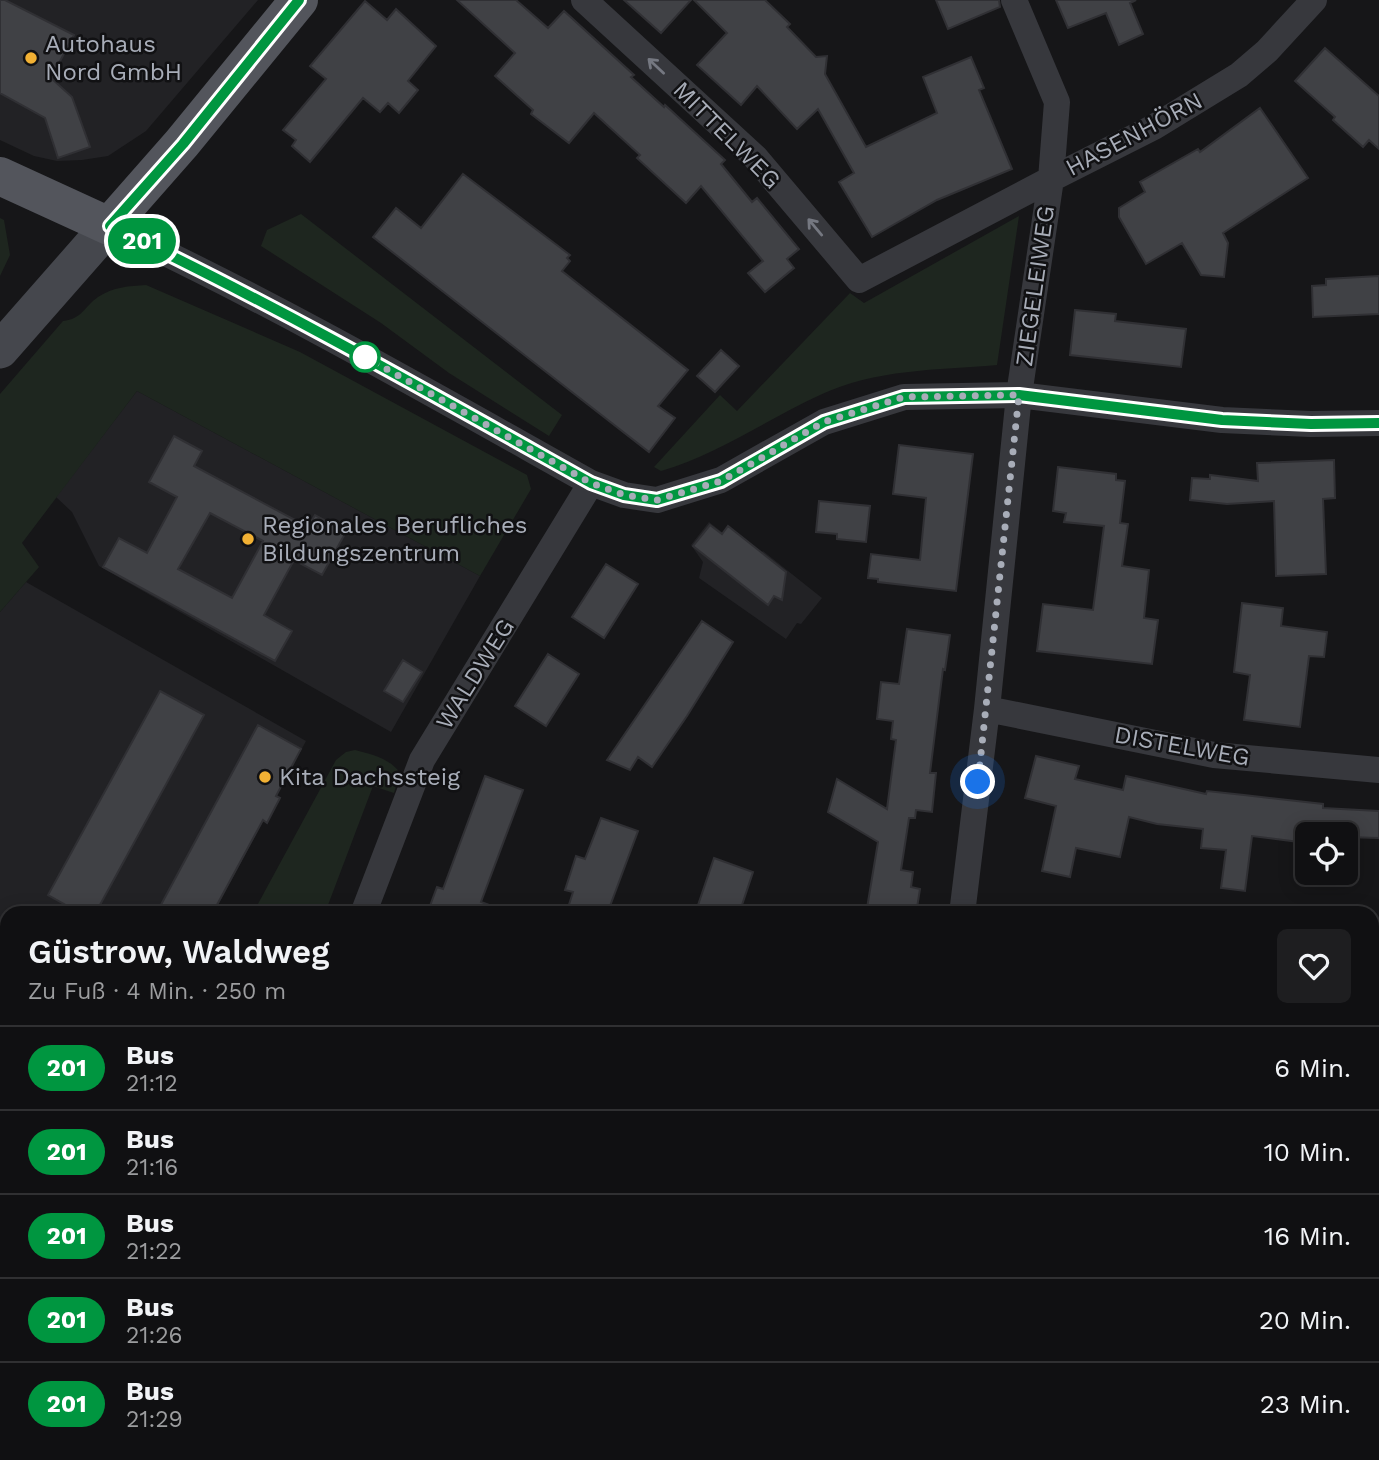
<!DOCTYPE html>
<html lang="de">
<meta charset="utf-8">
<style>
:root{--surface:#101012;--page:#1e1e20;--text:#f1f3f6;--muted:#9c9d9f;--line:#303032}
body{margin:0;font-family:"Work Sans",sans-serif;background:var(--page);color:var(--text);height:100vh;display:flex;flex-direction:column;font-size:26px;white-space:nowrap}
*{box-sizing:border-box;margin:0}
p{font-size:23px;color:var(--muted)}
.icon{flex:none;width:38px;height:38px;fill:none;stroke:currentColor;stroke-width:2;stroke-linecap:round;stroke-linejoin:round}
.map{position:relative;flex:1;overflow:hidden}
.sheet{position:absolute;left:0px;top:906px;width:1379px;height:555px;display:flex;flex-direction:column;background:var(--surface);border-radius:21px 21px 0 0;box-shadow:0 4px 18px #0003,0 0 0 2px var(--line)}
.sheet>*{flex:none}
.badge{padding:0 14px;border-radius:23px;font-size:24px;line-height:46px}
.buttons{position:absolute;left:1295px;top:822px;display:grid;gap:14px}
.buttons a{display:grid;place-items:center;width:63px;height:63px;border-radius:10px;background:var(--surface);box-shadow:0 4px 18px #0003,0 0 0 2px var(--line);font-size:35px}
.you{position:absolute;width:35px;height:35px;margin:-18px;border:5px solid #fff;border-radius:50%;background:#1a73e8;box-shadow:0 0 0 10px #1a73e833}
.map>.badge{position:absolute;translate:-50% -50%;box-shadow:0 0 0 4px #fff}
.round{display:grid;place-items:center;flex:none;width:74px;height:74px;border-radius:10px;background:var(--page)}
.head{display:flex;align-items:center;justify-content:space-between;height:119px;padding:0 28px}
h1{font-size:33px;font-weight:600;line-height:52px}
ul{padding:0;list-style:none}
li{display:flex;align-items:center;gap:21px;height:84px;padding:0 28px;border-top:2px solid var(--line)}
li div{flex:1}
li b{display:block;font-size:26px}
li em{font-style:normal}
li .badge{min-width:77px;font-weight:700;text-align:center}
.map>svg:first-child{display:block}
.built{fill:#222225}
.green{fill:#1e261f}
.building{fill:#404145;stroke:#303034;stroke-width:2;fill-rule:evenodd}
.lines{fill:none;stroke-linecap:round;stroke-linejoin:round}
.street{stroke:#37383d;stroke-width:26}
.secondary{stroke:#45474d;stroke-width:37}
.primary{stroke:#53555c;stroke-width:38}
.oneway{stroke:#757881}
.line-casing{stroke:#fff;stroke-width:16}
.line{stroke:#009640;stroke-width:10}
.walk{stroke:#a8adb8;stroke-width:7;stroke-dasharray:0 12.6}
.poi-dot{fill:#f2b134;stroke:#111113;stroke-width:2.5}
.stop-dot{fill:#fff;stroke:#009640;stroke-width:3.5}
.labels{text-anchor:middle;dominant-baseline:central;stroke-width:5;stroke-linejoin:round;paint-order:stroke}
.poi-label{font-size:24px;fill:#a8adb8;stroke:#111113;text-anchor:start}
.street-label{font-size:24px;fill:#a8adb8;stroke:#111113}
</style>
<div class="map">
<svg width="1379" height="1460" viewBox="0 0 1379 1460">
<rect width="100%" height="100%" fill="#161618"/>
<!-- built -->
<path class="built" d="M0 0H258L146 131 108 156 82 160 57 161 34 156 0 140Z
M137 391 480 576 391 732 99 566 72 512 56 497Z
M709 522 756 559 763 551 822 598 801 624 797 623 786 639 699 578 703 562 691 545Z
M26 582 306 741 214 913 7 914V1017L0 1014V612Z"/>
<!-- green -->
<path class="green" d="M301 214 562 415 549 436 449 373 381 323 261 246 267 230Z
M1019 216 997 365C937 370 875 369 820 395 766 420 718 454 661 471L654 467 720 395 737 411 850 293 864 303Z
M0 218 4 220 10 255 0 276Z
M146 285 300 352 527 475 531 489 480 576 137 391 22 543 39 567 0 612V394L63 321C82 319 84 307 98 297 113 287 129 286 146 285Z
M355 750C371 754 391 759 400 773L394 793 373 786 328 905 348 913H253L336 760 346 752Z
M0 1014 7 1017V1048L0 1044Z
M7 1098V1135L0 1142V1107Z
M7 1206V1454H220L215 1460H0V1212Z
M280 1454H842L841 1460H277Z"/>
<!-- building -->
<path class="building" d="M0 0H5L74 35 51 78 72 97 90 147 58 158 45 118 0 93Z
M457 0H516L548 28 564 11 634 75 631 77 664 107 665 105 725 160 721 164 752 202 757 198 799 249 787 259 794 268 765 292 748 273 763 261 701 186 686 203 637 158 640 155 594 113 569 143 531 114 533 110 495 76 515 53Z
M624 0H691L661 33Z
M694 0H765L790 24 787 27 816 57 827 56 825 74 866 147 937 113 923 77 971 57 984 88 979 90 1012 169 937 200 872 237 839 182 854 173 818 109 797 129 757 86 741 105 697 65 727 33Z
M936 0H999L1000 7 948 29Z
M1056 0H1136L1130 3 1143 34 1119 45 1106 13 1068 28Z
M365 1 387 20 396 9 436 46 408 81 418 90 399 113 388 103 380 112 363 98 310 162 292 146 296 140 283 130 326 79 310 66Z
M1325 48 1379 96V149L1369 140 1363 147 1333 120 1335 117 1295 81Z
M1260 108 1308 178 1223 233 1228 243 1224 277 1201 275 1182 243 1146 264 1119 217V208L1145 192 1140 182 1198 149 1200 152Z
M463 174 570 255 567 258 570 261 562 271 688 370 658 406 675 418 649 452 373 237 396 208 421 228Z
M1379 276V314L1313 317 1312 286 1326 285V279Z
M1075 310 1116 314 1115 321 1186 329 1181 367 1070 355Z
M721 350 739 366 715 392 697 376Z
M174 436 202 451 194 466 308 527 315 515 346 532 322 575 294 560 264 615 292 631 275 661 103 567 119 538 147 553 177 497 149 482ZM210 513 263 541 232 598 178 569Z
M899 445 973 454 956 591 878 582V579L868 578 871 554 920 560 926 498 893 494Z
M1334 460 1335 498 1323 499 1326 574 1276 576 1274 501 1227 504 1190 500 1192 478 1210 479V475L1258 481 1257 463Z
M1058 467 1116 474V480L1125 481 1120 523 1128 524 1122 566 1149 570 1144 618 1158 620 1152 664 1037 651 1043 604 1093 610 1104 526 1064 522 1066 513 1053 511Z
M819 501 870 506 866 542 837 539V534L816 532Z
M710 525 722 534 728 526 786 572 782 600 774 596 768 605 693 546Z
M606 564 638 584 604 638 572 617Z
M1242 603 1283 608 1281 626 1327 632 1324 657 1309 656 1300 727 1244 720 1250 675 1234 672Z
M702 621 733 642 687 716 652 767 638 757 630 770 607 760Z
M907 629 950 635 945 670 943 669 930 773H936L932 812 916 810 915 818H909L901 870 913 872 911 887 920 889 916 914H866L878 842 828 812 837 779 887 809 896 740 891 739 893 721 877 719 881 682 899 684Z
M548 654 579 674 546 726 515 706Z
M403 660 422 672 403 702 384 691Z
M160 691 204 715 95 914H82L48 895Z
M258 725 301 749 276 796 280 798 267 823 263 820 212 914H156Z
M1036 756 1079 766 1075 779 1123 790 1126 776 1206 794 1207 791 1244 795 1323 804V808L1379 811V838L1346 837V835H1307V843L1252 836 1245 891 1221 888 1226 850 1201 848 1203 829 1157 824 1129 817 1120 857 1076 848 1070 877 1042 871 1056 806 1025 798Z
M485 776 523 790 481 902 503 910V914H427L437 887 443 889Z
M601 818 638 831 607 914H566L573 892 565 890 576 856 585 859Z
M714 858 753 872 739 914H695Z"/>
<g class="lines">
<!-- street -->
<path class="street" d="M584 0 755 157 859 280 1051 179 1154 127 1239 75 1267 51 1314 0
M109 226C274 303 432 394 591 483L624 495 657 500 721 480 824 422 904 397 1019 395 1222 420 1311 424 1379 423
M987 709 1214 755 1379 770
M363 914 422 760 591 483
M962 914 987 709 1019 395 1051 179 1057 102 1014 0
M1372 1206H1379
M1068 1454 1082 1460"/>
<!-- secondary -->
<path class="secondary" d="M0 350 109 226"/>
<!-- primary -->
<path class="primary" d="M0 176 109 226 182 143 299 0"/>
</g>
<!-- one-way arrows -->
<defs><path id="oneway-shaft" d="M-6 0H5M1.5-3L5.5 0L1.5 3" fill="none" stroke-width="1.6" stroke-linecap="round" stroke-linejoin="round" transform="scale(1.75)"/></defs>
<g class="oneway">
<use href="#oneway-shaft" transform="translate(656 66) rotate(-137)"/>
<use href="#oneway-shaft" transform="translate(815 227) rotate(-130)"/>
</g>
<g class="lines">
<!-- line casing -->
<g class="line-casing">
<path id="line" d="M299 0 183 144 110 226C274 304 432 394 591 483L624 495 657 500 721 481 824 422 904 397 1019 395 1222 420 1311 424 1379 423"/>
</g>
<!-- line -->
<use href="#line" class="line"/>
<!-- walk -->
<path class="walk" d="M365 357 591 483 624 495 657 500 721 481 824 422 904 397 1019 395 978 782"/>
</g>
<!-- markers -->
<g class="poi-dot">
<circle cx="31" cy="58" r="7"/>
<circle cx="248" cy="539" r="7"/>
<circle cx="265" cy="777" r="7"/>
</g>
<circle class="stop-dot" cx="365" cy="357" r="14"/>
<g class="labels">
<!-- poi labels -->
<g class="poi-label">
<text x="45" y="44">Autohaus<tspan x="45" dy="28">Nord GmbH</tspan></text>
<text x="262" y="525">Regionales Berufliches<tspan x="262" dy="28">Bildungszentrum</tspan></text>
<text x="279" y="777">Kita Dachssteig</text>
</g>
<!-- street labels -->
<g class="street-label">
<text transform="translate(1134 134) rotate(-28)">HASENHÖRN</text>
<text transform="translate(727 135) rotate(45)">MITTELWEG</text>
<text transform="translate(1035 286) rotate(-82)">ZIEGELEIWEG</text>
<text transform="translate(475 674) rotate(-58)">WALDWEG</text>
<text transform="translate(1182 746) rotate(10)">DISTELWEG</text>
</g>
</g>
</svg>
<div class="buttons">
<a><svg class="icon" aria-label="locate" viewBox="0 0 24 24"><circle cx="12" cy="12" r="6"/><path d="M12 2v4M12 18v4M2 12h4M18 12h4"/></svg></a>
</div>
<div class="you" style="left:978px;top:782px"></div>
<b class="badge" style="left:142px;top:241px;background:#009640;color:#fff">201</b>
<section class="sheet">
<div class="head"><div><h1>Güstrow, Waldweg</h1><p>Zu Fuß · 4 Min. · 250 m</p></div><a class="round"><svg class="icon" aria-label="heart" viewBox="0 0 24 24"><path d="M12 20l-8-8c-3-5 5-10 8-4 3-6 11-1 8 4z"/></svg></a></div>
<ul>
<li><span class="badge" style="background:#009640;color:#fff">201</span><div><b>Bus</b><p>21:12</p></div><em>6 Min.</em></li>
<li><span class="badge" style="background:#009640;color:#fff">201</span><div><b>Bus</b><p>21:16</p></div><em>10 Min.</em></li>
<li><span class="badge" style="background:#009640;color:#fff">201</span><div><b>Bus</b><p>21:22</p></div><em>16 Min.</em></li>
<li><span class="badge" style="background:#009640;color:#fff">201</span><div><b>Bus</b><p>21:26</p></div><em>20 Min.</em></li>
<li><span class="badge" style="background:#009640;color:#fff">201</span><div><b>Bus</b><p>21:29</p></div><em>23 Min.</em></li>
</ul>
</section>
</div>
